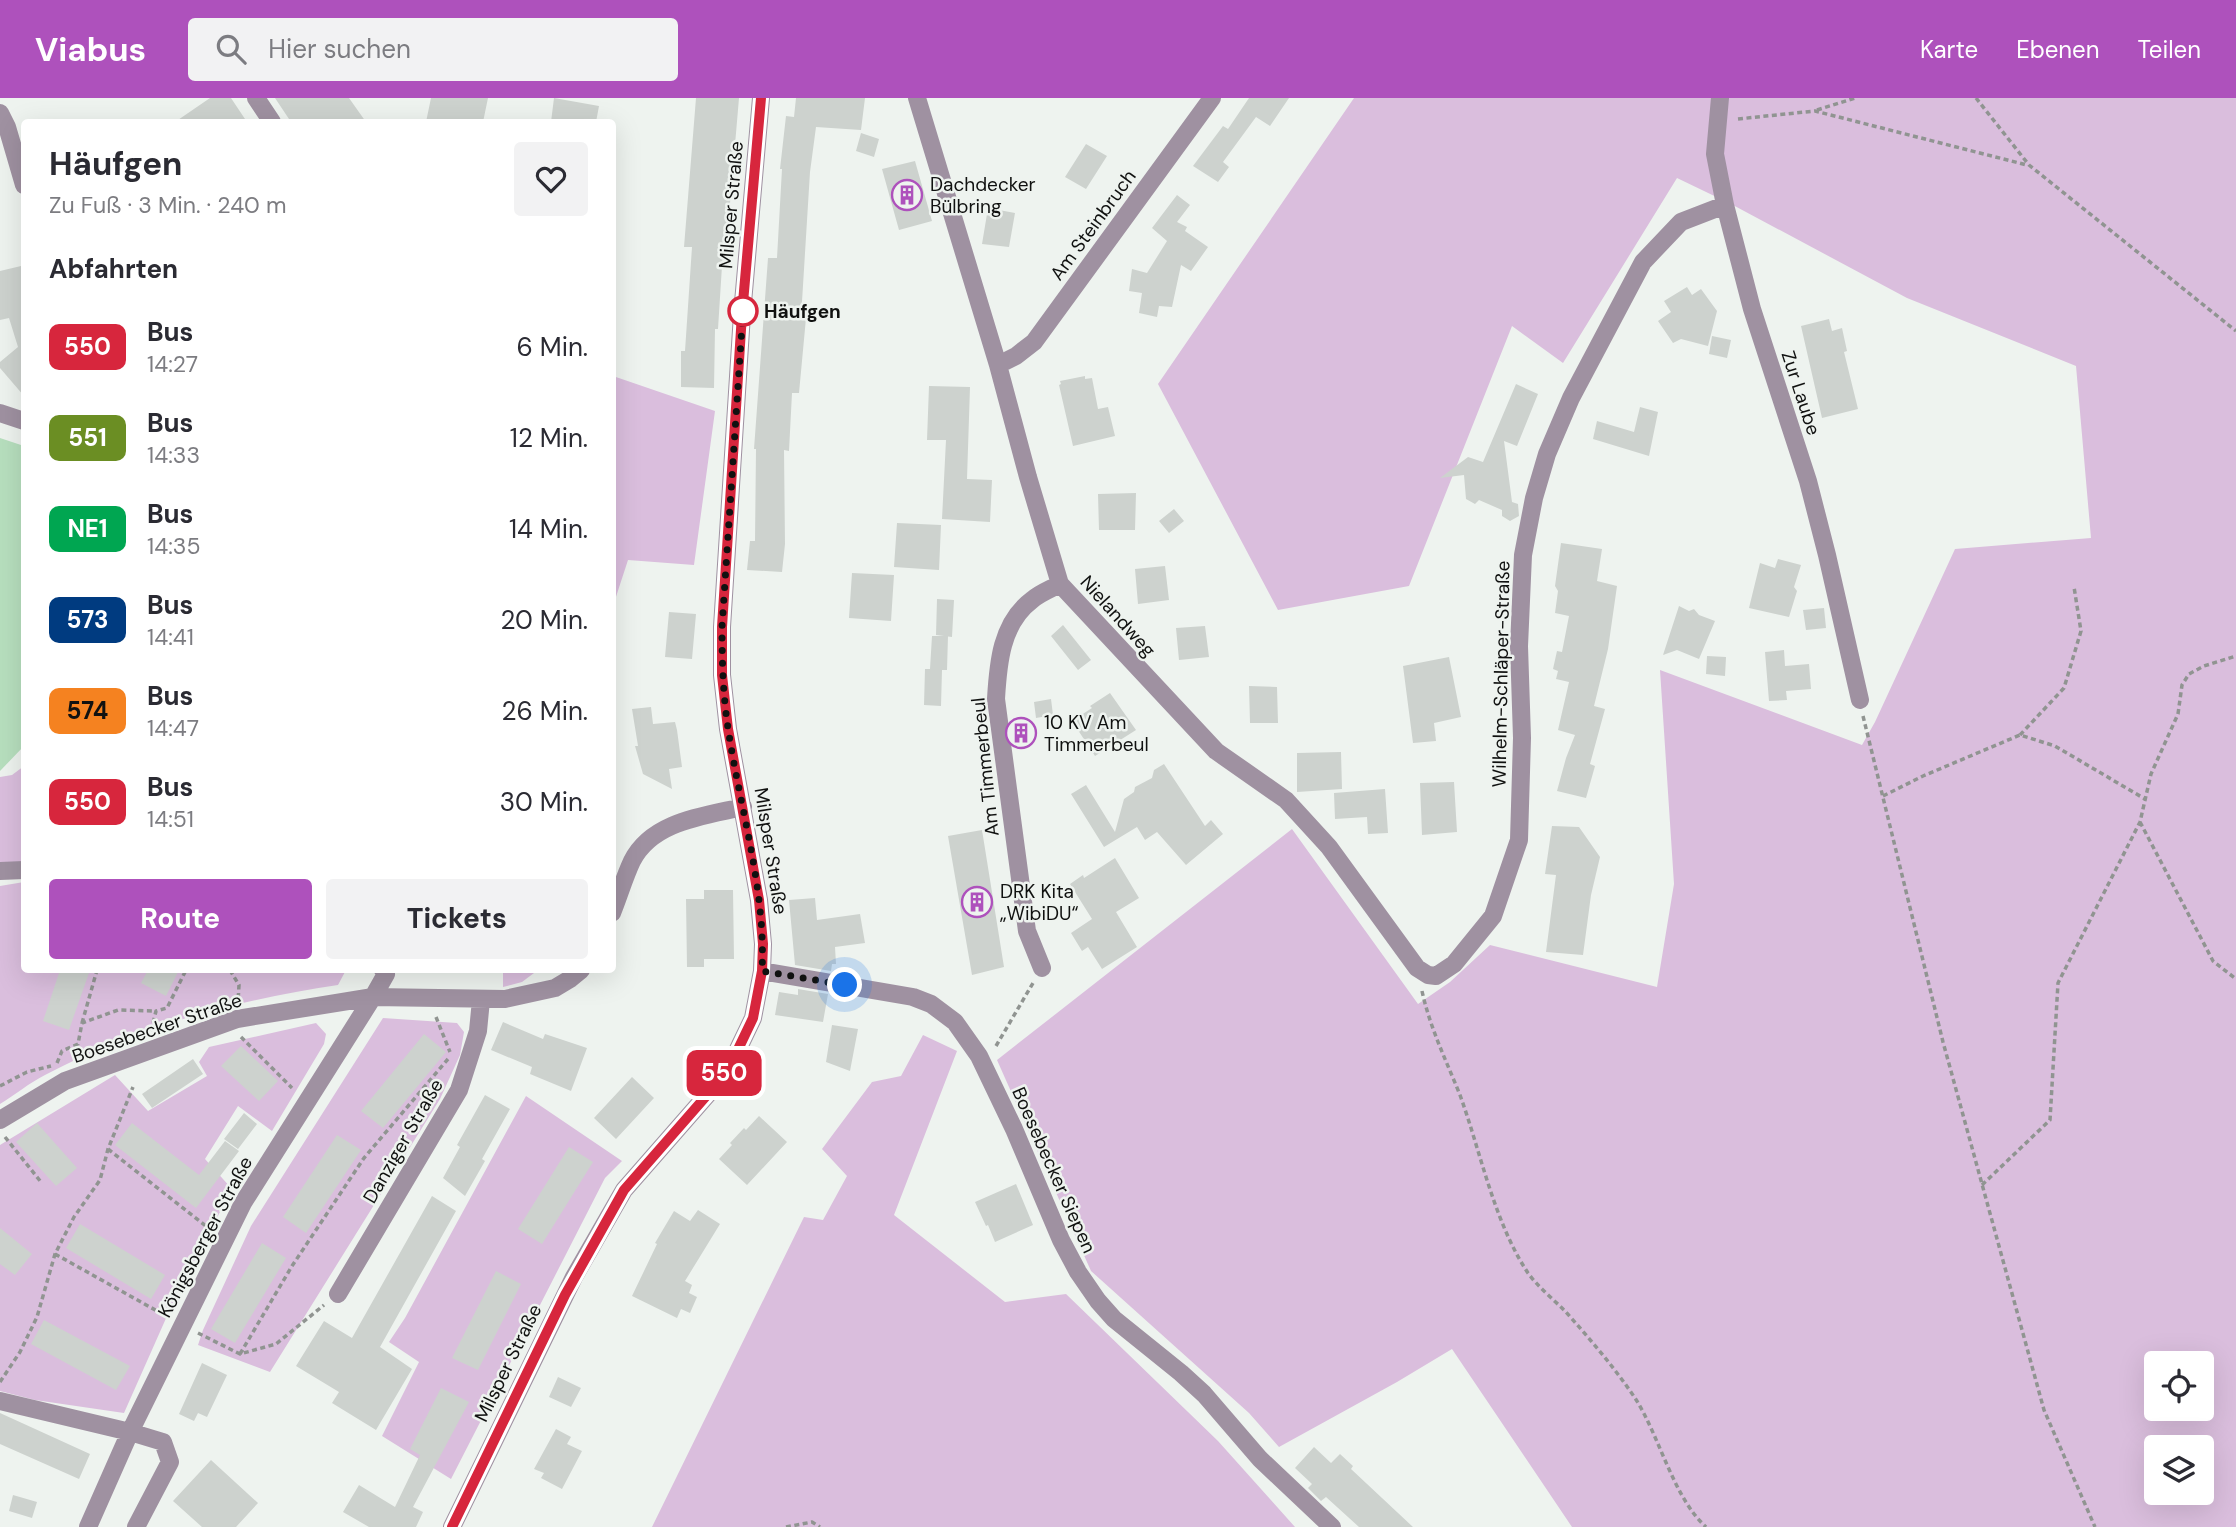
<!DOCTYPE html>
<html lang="de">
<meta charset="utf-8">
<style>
:root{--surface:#fff;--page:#f2f2f3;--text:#2b2b33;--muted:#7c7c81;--accent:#ae51bc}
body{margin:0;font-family:"DM Sans",sans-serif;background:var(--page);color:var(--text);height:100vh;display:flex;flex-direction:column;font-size:26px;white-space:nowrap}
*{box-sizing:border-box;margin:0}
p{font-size:23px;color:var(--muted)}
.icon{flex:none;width:38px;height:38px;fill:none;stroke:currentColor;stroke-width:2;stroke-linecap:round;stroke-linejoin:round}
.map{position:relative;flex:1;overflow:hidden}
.drawer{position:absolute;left:21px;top:21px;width:595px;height:854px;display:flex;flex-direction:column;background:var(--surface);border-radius:7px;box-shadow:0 7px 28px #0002}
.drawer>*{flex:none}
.badge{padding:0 14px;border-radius:10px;font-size:24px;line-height:46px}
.tools{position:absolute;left:2144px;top:1253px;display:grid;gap:14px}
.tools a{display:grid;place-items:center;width:70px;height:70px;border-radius:7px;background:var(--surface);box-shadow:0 7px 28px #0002;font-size:35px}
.you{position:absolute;width:35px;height:35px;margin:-18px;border:5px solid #fff;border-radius:50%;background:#1a73e8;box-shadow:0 0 0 10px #1a73e833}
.map>.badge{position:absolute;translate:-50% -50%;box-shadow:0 0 0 4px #fff}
h2{padding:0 28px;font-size:26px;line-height:63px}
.round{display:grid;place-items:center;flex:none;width:74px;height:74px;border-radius:7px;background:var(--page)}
.summary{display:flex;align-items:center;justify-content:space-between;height:119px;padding:0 28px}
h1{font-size:33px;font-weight:700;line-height:52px}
.primary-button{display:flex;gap:14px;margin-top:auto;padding:14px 28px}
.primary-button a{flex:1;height:80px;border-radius:7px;background:var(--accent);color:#fff;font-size:28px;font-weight:700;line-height:80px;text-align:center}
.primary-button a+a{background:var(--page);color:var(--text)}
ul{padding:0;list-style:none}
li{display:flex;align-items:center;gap:21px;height:91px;padding:0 28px}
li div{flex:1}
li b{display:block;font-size:26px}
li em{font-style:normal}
li .badge{min-width:77px;font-weight:700;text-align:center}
header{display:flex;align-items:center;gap:42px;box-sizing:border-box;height:98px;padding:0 35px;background:var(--accent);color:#fff}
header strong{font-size:33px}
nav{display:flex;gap:38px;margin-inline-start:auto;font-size:24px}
.search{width:490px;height:63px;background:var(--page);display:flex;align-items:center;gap:18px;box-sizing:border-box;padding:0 24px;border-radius:7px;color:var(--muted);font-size:26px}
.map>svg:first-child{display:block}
.green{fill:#dabedd;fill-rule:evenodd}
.water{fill:#b7dfbe}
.building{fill:#cdd2ce}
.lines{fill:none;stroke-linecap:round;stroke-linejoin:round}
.path{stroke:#909491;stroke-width:3.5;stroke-dasharray:5 3.5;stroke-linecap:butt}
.minor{stroke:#9f91a1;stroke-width:18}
.line-casing{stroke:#fff;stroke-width:16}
.line{stroke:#d7263d;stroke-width:10}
.walk{stroke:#101110;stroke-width:7;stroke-dasharray:0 12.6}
.stop-dot{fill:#fff;stroke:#d7263d;stroke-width:3.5}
.labels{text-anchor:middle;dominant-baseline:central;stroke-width:5;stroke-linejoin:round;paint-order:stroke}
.poi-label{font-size:19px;fill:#101110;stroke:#eef3ef;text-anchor:start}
.street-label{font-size:19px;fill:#101110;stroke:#eef3ef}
.stop-label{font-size:19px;font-weight:bold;fill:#101110;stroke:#eef3ef;text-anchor:start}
</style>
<header>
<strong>Viabus</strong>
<div class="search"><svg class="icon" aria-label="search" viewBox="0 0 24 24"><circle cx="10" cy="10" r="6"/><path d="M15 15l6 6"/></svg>Hier suchen</div>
<nav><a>Karte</a><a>Ebenen</a><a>Teilen</a></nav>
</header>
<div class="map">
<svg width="2236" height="1429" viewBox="0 0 2236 1429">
<rect width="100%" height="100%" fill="#eef3ef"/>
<!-- green -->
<path class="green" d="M1354 0H2236V1429H1572L1452 1251 1397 1284 1279 1349 1249 1315 1091 1173 997 962 1292 731 1418 906 1450 884 1490 847 1657 889 1674 786 1660 572 1862 647 1875 624 1955 451 2091 440 2076 268 1907 200 1731 106 1677 80 1563 265 1512 228 1409 488 1278 512 1158 286ZM2156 1265H2202V1311H2156ZM2156 1349H2202V1395H2156Z
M613 278 715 313 694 467 628 462 613 508Z
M24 668V764L14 766 0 764V679L12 677Z
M24 784V872H346L338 887C237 902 136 929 45 977 29 985 15 997 0 1006V788Z
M503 872H538L522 884 503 889Z
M383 920 457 925 464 934 460 957 440 1001 270 1274 198 1247 203 1232 251 1128Z
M316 925 326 936 324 946 272 1033 238 1008 205 1061 232 1091 175 1200 124 1315 35 1302 0 1293V1047L115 977 148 1013 207 978 199 964 209 949Z
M923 937 957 953 894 1117 1005 1204 1066 1196 1218 1343 1295 1429H652L804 1119 823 1122 847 1078 822 1051 872 984 901 978Z
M526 998 622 1063 605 1080 451 1381 382 1338 419 1264 389 1244 405 1220Z"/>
<!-- water -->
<path class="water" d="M0 340 24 348V648L0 673Z"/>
<!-- building -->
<path class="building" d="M210 0H231L247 24H175Z
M275 0H349L366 24H291Z
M431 0H488L483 24H426Z
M554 0 599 8 596 24H551Z
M696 0H739L726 152H723L718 231H715L714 290 681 289V253H685L692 149H684Z
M796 0H865L861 32 816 29 810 74 801 220H806L799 295H792L789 353 784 352 785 446 782 474 747 472 750 443H755L756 351H754L768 160H777L782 71H780L786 18 794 19Z
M1249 0H1289L1270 28 1256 19 1223 64 1229 69 1218 84 1193 68 1223 28 1228 31Z
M861 35 879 41 874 59 856 53Z
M1086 46 1107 58 1086 91 1065 79Z
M915 63 932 123 899 132 882 71Z
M1177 97 1190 107 1177 124 1187 129 1185 133 1208 149 1191 173 1181 167 1172 209 1159 208 1157 219 1139 215 1142 195 1129 193 1132 171 1147 175 1167 143 1152 130Z
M988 110 1015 115 1009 149 982 146Z
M21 168 24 180V298L0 270V264L18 249 9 220 0 222V173Z
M1687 189 1692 197 1701 191 1717 213 1708 248 1681 241 1673 245 1658 223 1671 214 1664 203Z
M1829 221 1832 233 1842 230 1847 253 1844 254 1858 311 1822 320 1801 228Z
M1712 238 1731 242 1727 260 1709 256Z
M1085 278V281L1092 280 1098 311 1108 309 1115 338 1073 348 1059 287 1061 286 1060 283Z
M1516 286 1538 296 1517 348 1504 343 1512 404 1518 406 1519 418 1510 423 1502 418V412L1479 402 1475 406 1466 401 1464 377 1440 380 1468 359 1483 364Z
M929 288 970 289 967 381 992 382 990 424 942 421 946 342H927Z
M1640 309 1658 314 1649 358 1593 341 1597 323 1634 334Z
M1136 395 1135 432H1099L1098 396Z
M1174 411 1184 423 1169 435 1159 423Z
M897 425 941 427 939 472 894 469Z
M1561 445 1602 451 1597 483 1617 488 1608 551 1594 608 1605 611 1590 666 1595 668 1586 700 1557 693 1566 660 1575 637 1558 632 1569 584 1556 581 1558 573 1553 571 1557 553 1562 554 1569 518 1555 515 1558 493 1555 488Z
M1778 461 1801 467 1794 489 1797 493 1789 519 1749 510 1760 465 1775 470Z
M1165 468 1169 502 1138 506 1135 471Z
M852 475 894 477 891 523 849 520Z
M937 501 954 502 952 539 936 537Z
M1679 508 1689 513 1694 511 1699 517 1715 523 1699 561 1677 552 1663 557Z
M1824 510 1826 530 1806 532 1803 512Z
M669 514 696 516 692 561 665 559Z
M1063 527 1091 562 1078 572 1051 538Z
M1205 528 1209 559 1179 562 1176 530Z
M932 538H948L947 572H942L941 608 924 607 925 571H932H930Z
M1784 552 1785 568 1809 566 1811 591 1786 593 1787 602 1769 603 1765 554Z
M1707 558 1726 559 1725 578 1706 576Z
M1449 559 1461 619 1434 625 1436 643 1413 645 1403 568Z
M1249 588 1277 589 1278 625H1250Z
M1110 595 1136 632 1095 658 1072 623 1092 610 1090 608Z
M1051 601 1053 617 1036 620 1034 604Z
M651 609 653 626 675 624 677 632 682 669 669 671 672 691 643 676 635 648H638L632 611Z
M1341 654 1342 691 1297 694V655Z
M1164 666 1205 728 1211 722 1223 736 1186 767 1157 734 1145 742 1137 729 1104 749 1071 696 1086 687 1115 734 1124 701 1134 694 1135 689 1152 680 1154 672Z
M1454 684 1457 734 1422 737 1420 685Z
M1385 691 1388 735 1368 736 1367 719 1335 721 1334 695Z
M1552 728 1579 729 1600 759 1591 797 1583 857 1546 854 1556 777 1545 776Z
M982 732 1004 869 972 877 948 738Z
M1115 760 1139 800 1116 814 1137 849 1102 871 1088 849 1082 853 1071 835 1092 821 1070 786 1083 777 1084 780Z
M704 792H733L734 861H704V869H687L686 801H704Z
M815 800 817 822 860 816 865 845 835 849 836 866H832L831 873 795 867 789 802Z
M60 872H90L69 932 43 923Z
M148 872H179L166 898 141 885Z
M798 891 828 896 823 924 775 917 779 894 798 897Z
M503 924 543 941 545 936 587 950 571 993 530 976 532 969 491 952Z
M832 927 858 931 850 973 826 964Z
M424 936 446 954 383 1030 361 1013Z
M241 948 278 983 259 1003 221 968Z
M193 961 203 976 152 1010 142 996Z
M632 979 654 1000 616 1041 594 1020Z
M485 997 510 1011 482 1061 485 1063 465 1098 443 1080 460 1049 457 1047Z
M244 1015 257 1026 238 1051 224 1041Z
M759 1018 787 1044 747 1087 719 1061 732 1047 730 1045 744 1030 746 1032Z
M37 1025 77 1070 56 1088 16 1044Z
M132 1025 199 1077 225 1043 239 1053 196 1110 115 1047Z
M337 1037 361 1052 306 1135 283 1119Z
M569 1049 593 1064 542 1146 518 1131Z
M1016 1086 1033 1127 995 1144 988 1127 986 1128 975 1104Z
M432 1098 456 1113 380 1249 412 1271 376 1332 332 1305 339 1294 296 1268 324 1223 352 1240Z
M698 1112 720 1126 685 1183 692 1187 689 1195 697 1199 690 1215 681 1211 677 1220 632 1198 657 1146 655 1145 674 1113 690 1123Z
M80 1126 165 1177 151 1201 66 1150Z
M0 1130 32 1156 15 1177 0 1166Z
M262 1145 286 1160 235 1245 211 1231Z
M496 1173 521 1186 478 1272 452 1260Z
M44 1222 130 1268 116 1292 31 1246Z
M202 1265 227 1277 207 1319 198 1315 194 1323 179 1316Z
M558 1279 581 1290 571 1309 549 1299Z
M441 1290 469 1304 413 1409 423 1414 416 1429H369L343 1414 359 1387 395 1409 420 1357 410 1351Z
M0 1315 90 1356 79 1381 0 1346Z
M556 1331 571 1339 567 1346 582 1353 562 1391 541 1380 544 1375 534 1371Z
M1314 1349 1331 1365 1340 1356 1353 1368 1351 1371 1413 1429H1359L1326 1399 1321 1403 1308 1390 1312 1386 1295 1370Z
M211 1362 258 1405 236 1429H202L173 1403Z
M13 1397 37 1404 32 1420 9 1413Z"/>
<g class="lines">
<!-- path -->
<path class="path" d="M1976 0 2029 67 2236 233
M1817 12 1855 0
M1738 21 1815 13 2027 67
M1863 618 1943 944 2044 1312 2095 1429
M2020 637 2064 590 2081 533 2074 489
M1883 698 1923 678 2020 637 2055 648 2145 701
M2140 724 2213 863 2236 881
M230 872 239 887 238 904
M1422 893C1430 930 1446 962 1460 997 1481 1055 1494 1124 1528 1175 1538 1189 1553 1201 1565 1213 1590 1241 1614 1269 1635 1300 1660 1339 1673 1399 1706 1429
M436 919 450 954
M82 925 97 872
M151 933 156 913 167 910 186 872
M241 939 292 990
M996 948 1033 885
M57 965 62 953 78 946 82 925 118 912 156 913
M0 988 27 974 51 968
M5 1039 41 1084
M108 1051 211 1132
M1982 1087 2050 1022 2058 885 2140 724 2151 676 2178 616 2182 587 2189 576 2204 568 2236 558
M55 1156 166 1218
M198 1235 240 1256 276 1246 324 1207
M240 1256 292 1168 364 1060 448 961
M0 1284 20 1254 37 1219 55 1156 74 1119 100 1082 108 1051 133 989
M786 1429 812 1424 820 1429"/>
<!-- minor -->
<path class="minor" d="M256 0 272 24
M917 0 998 267 1028 379 1060 486 1216 653 1286 702 1329 749 1417 870 1428 877 1436 878 1454 866 1493 818 1519 742 1522 640 1519 548 1523 457 1534 400 1547 356 1571 300 1643 164 1681 124 1725 107
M1720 0 1715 56 1725 107 1752 211 1808 383 1827 457 1860 602
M0 15 7 29 24 87
M998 267 1016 258 1034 244 1212 0
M0 315 24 323
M0 773 24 772
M612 815C619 798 624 780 632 763 652 723 704 718 743 709
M1042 870 1027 833 996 601C998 566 1001 525 1032 502 1040 495 1051 491 1060 486
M762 873 913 899 931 906 955 924 979 958 1014 1031 1061 1142 1078 1174 1098 1203 1114 1221 1181 1275 1204 1296 1260 1361 1332 1429
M0 1022 65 983 237 921 373 899 505 901 555 890 570 881 581 872
M338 1196 459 992 478 933 481 902
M0 1303 130 1334 163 1344 170 1364 136 1429
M88 1429 130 1334 243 1105 373 899 386 876 383 872
M452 1429 574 1179 624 1092 708 996 731 966 753 920 762 873 763 846 759 802 728 631 722 577V529L742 216 761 0"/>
</g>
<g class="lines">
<!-- line casing -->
<g class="line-casing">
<path id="line" d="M452 1429 565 1197 624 1092 708 996 731 966 753 920 762 873 763 846 759 802 728 631 722 577V529L742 216 761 0"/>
</g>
<!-- line -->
<use href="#line" class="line"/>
<!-- walk -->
<path class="walk" d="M743 213 722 529C722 563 723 597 728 630 740 711 766 791 762 873L845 887"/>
</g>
<!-- icons -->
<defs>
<g id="building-ring" transform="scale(1.575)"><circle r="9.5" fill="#eef3ef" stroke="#ae51bc" stroke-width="1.5"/><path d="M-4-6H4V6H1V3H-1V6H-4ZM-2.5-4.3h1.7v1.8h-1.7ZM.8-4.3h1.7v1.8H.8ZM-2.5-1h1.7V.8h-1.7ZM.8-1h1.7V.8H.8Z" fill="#ae51bc"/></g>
</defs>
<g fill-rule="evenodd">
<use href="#building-ring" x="907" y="97"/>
<use href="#building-ring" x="1021" y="635"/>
<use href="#building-ring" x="977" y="804"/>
</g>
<!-- markers -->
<circle class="stop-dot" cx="743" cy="213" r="14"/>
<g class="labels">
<!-- poi labels -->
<g class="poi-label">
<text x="930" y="86">Dachdecker<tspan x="930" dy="22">Bülbring</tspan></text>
<text x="1044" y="624">10 KV Am<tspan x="1044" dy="22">Timmerbeul</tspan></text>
<text x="1000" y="793">DRK Kita<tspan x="1000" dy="22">„WibiDU“</tspan></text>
</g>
<!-- street labels -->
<g class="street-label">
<text transform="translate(731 107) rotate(-85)">Milsper Straße</text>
<text transform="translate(1093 127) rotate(-54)">Am Steinbruch</text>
<text transform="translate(1801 295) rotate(72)">Zur Laube</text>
<text transform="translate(1118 518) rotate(48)">Nielandweg</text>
<text transform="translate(1501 576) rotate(-89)">Wilhelm-Schläper-Straße</text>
<text transform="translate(985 669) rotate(-96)">Am Timmerbeul</text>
<text transform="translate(771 753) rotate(81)">Milsper Straße</text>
<text transform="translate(157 930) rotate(-19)">Boesebecker Straße</text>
<text transform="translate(403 1043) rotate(-60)">Danziger Straße</text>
<text transform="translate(1054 1072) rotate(66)">Boesebecker Siepen</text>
<text transform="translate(205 1139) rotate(-62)">Königsberger Straße</text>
<text transform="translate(508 1265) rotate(-64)">Milsper Straße</text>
</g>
<!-- stop labels -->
<g class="stop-label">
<text x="764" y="213">Häufgen</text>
</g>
</g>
</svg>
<div class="tools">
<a><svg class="icon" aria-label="locate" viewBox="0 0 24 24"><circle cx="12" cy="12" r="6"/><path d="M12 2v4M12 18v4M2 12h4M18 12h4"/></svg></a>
<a><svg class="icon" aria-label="layers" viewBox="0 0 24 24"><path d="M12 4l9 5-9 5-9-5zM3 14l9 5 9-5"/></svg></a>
</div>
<div class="you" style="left:845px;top:887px"></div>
<b class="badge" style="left:724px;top:975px;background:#d7263d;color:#fff">550</b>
<section class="drawer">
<div class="summary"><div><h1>Häufgen</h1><p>Zu Fuß · 3 Min. · 240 m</p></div><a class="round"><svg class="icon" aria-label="heart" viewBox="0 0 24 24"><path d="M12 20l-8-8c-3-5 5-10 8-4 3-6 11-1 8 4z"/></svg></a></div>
<h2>Abfahrten</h2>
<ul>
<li><span class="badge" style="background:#d7263d;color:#fff">550</span><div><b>Bus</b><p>14:27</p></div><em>6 Min.</em></li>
<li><span class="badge" style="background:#6b8e23;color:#fff">551</span><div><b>Bus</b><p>14:33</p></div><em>12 Min.</em></li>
<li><span class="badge" style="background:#00a651;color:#fff">NE1</span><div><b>Bus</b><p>14:35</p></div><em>14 Min.</em></li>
<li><span class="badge" style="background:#003b80;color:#fff">573</span><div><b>Bus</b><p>14:41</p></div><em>20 Min.</em></li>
<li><span class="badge" style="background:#f58220;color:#111">574</span><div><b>Bus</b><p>14:47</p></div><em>26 Min.</em></li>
<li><span class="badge" style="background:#d7263d;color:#fff">550</span><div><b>Bus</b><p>14:51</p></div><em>30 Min.</em></li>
</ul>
<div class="primary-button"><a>Route</a><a>Tickets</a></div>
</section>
</div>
